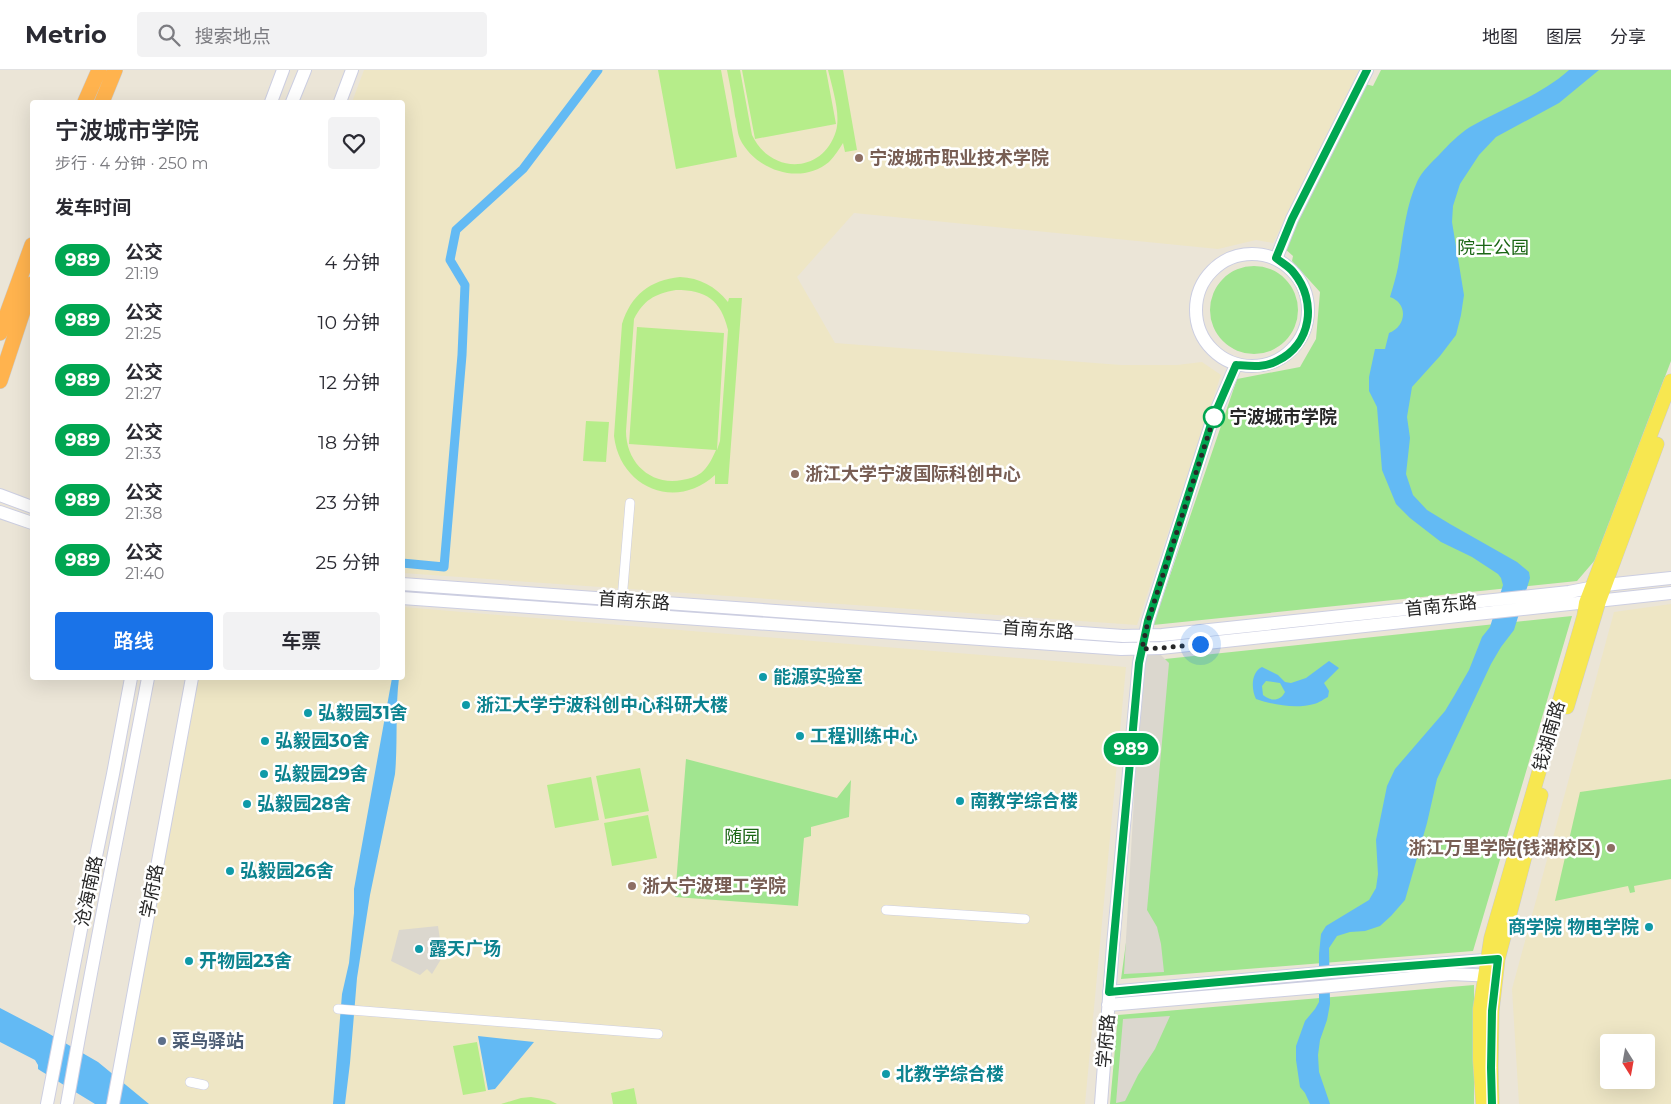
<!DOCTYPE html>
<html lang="zh">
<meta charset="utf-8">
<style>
:root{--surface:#fff;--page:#f2f2f3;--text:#2b2b33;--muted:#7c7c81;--line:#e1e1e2;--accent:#1a73e8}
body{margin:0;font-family:Montserrat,"Noto Sans SC",sans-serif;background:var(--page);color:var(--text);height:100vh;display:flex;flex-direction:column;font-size:19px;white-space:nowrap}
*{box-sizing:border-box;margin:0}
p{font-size:16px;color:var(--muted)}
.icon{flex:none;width:28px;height:28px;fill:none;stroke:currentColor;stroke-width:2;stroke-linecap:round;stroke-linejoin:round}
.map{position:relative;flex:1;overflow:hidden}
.sheet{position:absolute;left:30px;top:30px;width:375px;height:580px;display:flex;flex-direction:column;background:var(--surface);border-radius:5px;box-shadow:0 5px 20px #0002}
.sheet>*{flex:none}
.badge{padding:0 10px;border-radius:16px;font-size:18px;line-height:32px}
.needle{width:32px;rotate:169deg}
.tools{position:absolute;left:1600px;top:964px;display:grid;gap:10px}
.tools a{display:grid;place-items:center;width:55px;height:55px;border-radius:5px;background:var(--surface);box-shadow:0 5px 20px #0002;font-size:25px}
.you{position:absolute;width:25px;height:25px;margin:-12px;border:4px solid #fff;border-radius:50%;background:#1a73e8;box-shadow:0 0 0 8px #1a73e833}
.map>.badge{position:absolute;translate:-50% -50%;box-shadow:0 0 0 2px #fff}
h2{padding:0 25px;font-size:19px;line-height:45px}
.round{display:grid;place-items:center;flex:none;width:52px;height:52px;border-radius:5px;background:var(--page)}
.summary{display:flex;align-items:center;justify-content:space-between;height:85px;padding:0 25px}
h1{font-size:24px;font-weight:600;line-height:38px}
.button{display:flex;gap:10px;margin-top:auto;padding:10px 25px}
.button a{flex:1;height:58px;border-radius:5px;background:var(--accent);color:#fff;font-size:20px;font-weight:600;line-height:58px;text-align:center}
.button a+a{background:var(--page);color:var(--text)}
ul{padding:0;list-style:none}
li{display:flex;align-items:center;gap:15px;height:60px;padding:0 25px}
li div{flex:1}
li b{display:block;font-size:19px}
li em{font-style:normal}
li .badge{min-width:55px;font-weight:700;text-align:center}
header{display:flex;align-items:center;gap:30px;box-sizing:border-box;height:70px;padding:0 25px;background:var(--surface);border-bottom:1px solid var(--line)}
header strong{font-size:24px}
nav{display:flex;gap:28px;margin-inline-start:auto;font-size:18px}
.search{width:350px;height:45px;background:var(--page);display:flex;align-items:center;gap:12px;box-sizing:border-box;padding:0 18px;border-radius:5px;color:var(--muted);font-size:19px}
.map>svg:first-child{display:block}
.education{fill:#eee6c5;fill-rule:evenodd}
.green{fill:#a1e590}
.pitch{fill:#b6ed8a;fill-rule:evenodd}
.plaza{fill:#dbd7ce}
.water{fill:#63baf4;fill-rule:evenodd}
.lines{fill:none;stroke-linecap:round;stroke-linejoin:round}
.canal{stroke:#63baf4;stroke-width:9}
.street-casing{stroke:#cccee1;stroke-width:10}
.secondary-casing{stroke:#cccee1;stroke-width:14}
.primary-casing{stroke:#cbcbcb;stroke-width:15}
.highway-casing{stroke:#cbcbcb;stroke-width:16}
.street{stroke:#fff;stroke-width:9}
.secondary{stroke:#fff;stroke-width:12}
.primary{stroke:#f7e750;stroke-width:14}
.highway{stroke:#ffb34e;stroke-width:15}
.line-casing{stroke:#fff;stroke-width:11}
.line{stroke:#00a651;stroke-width:8}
.walk{stroke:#272727;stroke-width:5;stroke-dasharray:0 9}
.education-dot{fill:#8d6e63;stroke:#fff;stroke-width:2}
.stop-dot{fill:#fff;stroke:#00a651;stroke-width:2.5}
.culture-dot{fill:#0f9aa8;stroke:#fff;stroke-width:2}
.service-dot{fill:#5c6f8a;stroke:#fff;stroke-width:2}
.labels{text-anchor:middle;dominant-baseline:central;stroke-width:5;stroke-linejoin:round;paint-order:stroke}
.education-label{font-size:18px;font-weight:bold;fill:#785e54;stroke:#fff;text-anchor:start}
.park-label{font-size:18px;fill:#1b6615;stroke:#fff}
.stop-label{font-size:18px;font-weight:bold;fill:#272727;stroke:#fff;text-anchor:start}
.street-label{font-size:18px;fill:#272727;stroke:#fff}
.culture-label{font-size:18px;font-weight:bold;fill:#0d838f;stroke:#fff;text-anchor:start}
.service-label{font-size:18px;font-weight:bold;fill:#4e5e75;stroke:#fff;text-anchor:start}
</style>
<header>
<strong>Metrio</strong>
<div class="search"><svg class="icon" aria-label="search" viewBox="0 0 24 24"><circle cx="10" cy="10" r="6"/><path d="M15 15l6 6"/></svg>搜索地点</div>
<nav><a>地图</a><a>图层</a><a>分享</a></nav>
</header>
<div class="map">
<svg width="1671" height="1034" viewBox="0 0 1671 1034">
<rect width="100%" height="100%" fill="#ebe5d7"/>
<!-- education -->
<path class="education" d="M364 0H1359L1273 173 1256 170 1218 179 854 143 797 207 835 273 1121 295H1177L1202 292 1221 305 1137 555 403 503 402 32H352Z
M1671 534V1034H1519L1512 919 1614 542ZM1609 972H1646V1010H1609Z
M403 537 1126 597 1085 1034H117L198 608H402Z"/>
<!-- green -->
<path class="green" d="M1381 0H1671V291L1595 490 1577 511 1153 555 1237 309 1300 297 1316 269 1320 222 1292 191 1293 186 1284 178 1365 14 1373 16Z
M1210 240a44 44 0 1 1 88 0a44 44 0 1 1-88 0Z
M1572 546 1473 881 1121 909 1165 589Z
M686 689 837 728 851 710 849 747 811 757V766L804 768 798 836 675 827Z
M1671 709V809L1634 816 1635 822 1630 823 1628 816 1555 831 1580 722Z
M1474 915V1034H1110L1118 945Z"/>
<!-- pitch -->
<path class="pitch" d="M658 0H721L737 87 676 99Z
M727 0H740L752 65C771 105 823 104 836 61 841 44 832 17 828 0H843L857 80 845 82 843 73C839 79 835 86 829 92 800 116 755 100 740 69 737 62 737 53 735 46 733 31 730 15 727 0Z
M742 0H826L836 54 755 69Z
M680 207C700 208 715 216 728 232L729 228H742L728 414H715V405C676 441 620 418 614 366L622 254C631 225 650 210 680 207ZM676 220C706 220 721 230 728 260L720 371 717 380 724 263 637 257 629 374 716 380C712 389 708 397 701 403 695 407 689 409 682 410 651 416 626 393 626 361L634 249C644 230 654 224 676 220Z
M586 351 609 352 606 392 583 391Z
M640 698 649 741 605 749 596 706Z
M591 707 599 750 555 758 547 715Z
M648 745 657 788 612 796 604 753Z
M477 972 486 1021 463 1025 453 976Z
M634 1018 637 1034H613L611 1023Z
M531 1027 549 1030 557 1034H501L521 1028Z"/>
<!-- plaza -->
<path class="plaza" d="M1157 581 1169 593 1147 840 1157 857 1161 874 1164 902 1124 904 1142 588Z
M438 856 441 876 446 881 432 904 427 899 420 905 391 891 399 860Z
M1170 946 1155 979 1138 1005 1125 1031 1116 1033 1123 949Z"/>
<!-- water -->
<path class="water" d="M1569 0H1599L1559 33 1496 67 1479 85 1460 114 1453 136 1452 152 1464 225 1461 245 1456 265 1440 286 1412 317 1407 347 1410 368 1406 404 1413 425 1427 440 1450 454 1517 492 1529 502 1530 508 1514 560 1501 577 1491 594 1437 709 1427 753 1405 830 1391 846 1380 856 1365 861 1350 862 1337 866 1329 878 1330 934 1327 950 1320 970 1318 985 1319 1002 1330 1034H1310L1305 1023 1300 1017 1296 990V976L1305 951 1315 939 1319 932V884L1321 864 1326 856 1369 830 1376 818 1378 804 1376 770 1387 716 1395 699 1445 641 1454 626 1469 600 1482 567 1490 557 1503 515 1501 508 1498 504 1472 487 1441 472 1410 448 1396 434 1382 400 1377 337 1369 321V307L1375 279H1385L1389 263C1407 256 1408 233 1390 227 1393 217 1396 207 1398 197 1403 169 1405 138 1417 112 1422 101 1431 93 1439 85 1448 75 1459 64 1470 57 1503 38 1540 26 1569 0Z
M1329 591 1339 598 1324 613 1329 621 1328 627C1324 629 1319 633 1314 634 1296 639 1273 635 1256 629 1251 619 1251 602 1262 597L1278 605 1285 612 1291 613 1306 608ZM1266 611 1280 613 1285 622C1280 632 1270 631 1263 625L1262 616Z
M392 608H399C395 640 398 672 395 704L370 825 357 908 350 993 345 1034H333L342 924 349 893 354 843V819Z
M0 938 46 962 98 992 149 1034H95L41 1001 38 999V995L35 990 0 972Z
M478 966 534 972 495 1019 488 1020Z"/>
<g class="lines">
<!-- canal -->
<path class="canal" d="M402 493 444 497 462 285 465 215 450 190 456 160 523 99 598 0"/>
<!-- street casing -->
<g class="street-casing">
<path id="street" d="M622 530 630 433
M886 840 1025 849
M338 939 658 964
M190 1012 204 1015"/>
</g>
<!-- secondary casing -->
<g class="secondary-casing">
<path id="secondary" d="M271 32 283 0
M292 32 305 0
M340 32 352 0
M1196 240a56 56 0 1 1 112 0a56 56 0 1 1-112 0Z
M1276 189 1292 149 1367 0
M0 425 32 437
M0 442 32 453
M402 514 1123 566 1162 565 1569 522 1605 515 1671 508
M402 528 1121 579 1161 578 1671 523
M1109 922 1331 902 1498 889
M1108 935 1331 916 1451 904 1494 906
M47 1034 83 849 113 704 131 608
M67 1034C92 891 121 750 148 608
M113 1034 192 608
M1101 1034 1113 875 1139 593 1148 551 1213 348 1236 295"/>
</g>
<!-- primary casing -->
<g class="primary-casing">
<path id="primary" d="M1567 637 1599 531 1657 374
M1483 1034 1480 990V939L1491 868 1584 546 1586 533 1671 311
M1492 1034 1491 997 1492 941 1498 889 1541 725"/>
</g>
<!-- highway casing -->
<g class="highway-casing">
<path id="highway" d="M85 32 99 0
M102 32 115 0
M0 263 32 175
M0 311 32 214"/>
</g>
<!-- street -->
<use href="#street" class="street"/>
<!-- secondary -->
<use href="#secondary" class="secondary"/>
<!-- primary -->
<use href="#primary" class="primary"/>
<!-- highway -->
<use href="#highway" class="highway"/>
</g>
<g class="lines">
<!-- line casing -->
<g class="line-casing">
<path id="line" d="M1367 0 1292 149 1276 188C1282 193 1290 197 1294 203 1317 231 1312 274 1277 291 1264 298 1250 296 1236 295L1213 348 1148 551 1139 593 1109 922 1331 902 1498 889 1492 941 1491 998 1492 1034"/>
</g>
<!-- line -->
<use href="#line" class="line"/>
<!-- walk -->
<path class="walk" d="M1200 574 1162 578 1142 579 1148 551 1214 347"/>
</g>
<!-- markers -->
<g class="education-dot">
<circle cx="859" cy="88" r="5"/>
<circle cx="795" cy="404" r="5"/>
<circle cx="1611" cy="778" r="5"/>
<circle cx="632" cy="816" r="5"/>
</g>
<circle class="stop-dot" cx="1214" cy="347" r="10"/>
<g class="culture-dot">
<circle cx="763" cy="607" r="5"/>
<circle cx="466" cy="635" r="5"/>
<circle cx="308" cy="643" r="5"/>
<circle cx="800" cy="666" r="5"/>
<circle cx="265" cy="671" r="5"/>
<circle cx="264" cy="704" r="5"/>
<circle cx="960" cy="731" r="5"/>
<circle cx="247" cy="734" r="5"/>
<circle cx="230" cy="801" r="5"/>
<circle cx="1649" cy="857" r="5"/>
<circle cx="419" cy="879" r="5"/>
<circle cx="189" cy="891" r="5"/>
<circle cx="886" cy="1004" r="5"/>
</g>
<circle class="service-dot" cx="162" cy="971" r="5"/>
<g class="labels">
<!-- education labels -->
<g class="education-label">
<text x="869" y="88">宁波城市职业技术学院</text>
<text x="805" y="404">浙江大学宁波国际科创中心</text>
<text x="1601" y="778" text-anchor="end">浙江万里学院(钱湖校区)</text>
<text x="642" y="816">浙大宁波理工学院</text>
</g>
<!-- park labels -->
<g class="park-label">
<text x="1493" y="178">院士公园</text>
<text x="742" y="767">随园</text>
</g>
<!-- stop labels -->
<g class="stop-label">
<text x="1229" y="347">宁波城市学院</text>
</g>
<!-- street labels -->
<g class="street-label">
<text transform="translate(634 531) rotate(4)">首南东路</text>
<text transform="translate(1441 536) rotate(-6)">首南东路</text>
<text transform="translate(1038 560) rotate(4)">首南东路</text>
<text transform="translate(1549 666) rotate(-74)">钱湖南路</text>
<text transform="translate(89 821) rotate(-78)">沧海南路</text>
<text transform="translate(152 821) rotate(-79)">学府路</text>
<text transform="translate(1106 971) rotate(-85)">学府路</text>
</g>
<!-- culture labels -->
<g class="culture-label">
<text x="773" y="607">能源实验室</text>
<text x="476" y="635">浙江大学宁波科创中心科研大楼</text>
<text x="318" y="643">弘毅园31舍</text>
<text x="810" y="666">工程训练中心</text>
<text x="275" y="671">弘毅园30舍</text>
<text x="274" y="704">弘毅园29舍</text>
<text x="970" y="731">南教学综合楼</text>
<text x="257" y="734">弘毅园28舍</text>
<text x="240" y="801">弘毅园26舍</text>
<text x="1639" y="857" text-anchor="end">商学院 物电学院</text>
<text x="429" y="879">露天广场</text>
<text x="199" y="891">开物园23舍</text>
<text x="896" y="1004">北教学综合楼</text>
</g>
<!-- service labels -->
<g class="service-label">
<text x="172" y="971">菜鸟驿站</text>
</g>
</g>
</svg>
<div class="tools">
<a><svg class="needle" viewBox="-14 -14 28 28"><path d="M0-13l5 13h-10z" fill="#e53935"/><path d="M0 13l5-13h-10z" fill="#7c7c81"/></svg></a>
</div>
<div class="you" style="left:1200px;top:574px"></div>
<b class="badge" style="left:1131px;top:679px;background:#00a651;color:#fff">989</b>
<section class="sheet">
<div class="summary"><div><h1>宁波城市学院</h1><p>步行 · 4 分钟 · 250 m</p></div><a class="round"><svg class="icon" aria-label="heart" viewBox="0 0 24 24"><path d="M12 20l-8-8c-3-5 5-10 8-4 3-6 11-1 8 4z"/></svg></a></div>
<h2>发车时间</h2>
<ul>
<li><span class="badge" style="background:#00a651;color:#fff">989</span><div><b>公交</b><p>21:19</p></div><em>4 分钟</em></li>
<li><span class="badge" style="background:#00a651;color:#fff">989</span><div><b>公交</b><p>21:25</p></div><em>10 分钟</em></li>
<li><span class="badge" style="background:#00a651;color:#fff">989</span><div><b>公交</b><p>21:27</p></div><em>12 分钟</em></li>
<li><span class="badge" style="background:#00a651;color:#fff">989</span><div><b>公交</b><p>21:33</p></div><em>18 分钟</em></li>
<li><span class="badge" style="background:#00a651;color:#fff">989</span><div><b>公交</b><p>21:38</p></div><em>23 分钟</em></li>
<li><span class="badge" style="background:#00a651;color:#fff">989</span><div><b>公交</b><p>21:40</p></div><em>25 分钟</em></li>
</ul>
<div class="button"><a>路线</a><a>车票</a></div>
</section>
</div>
